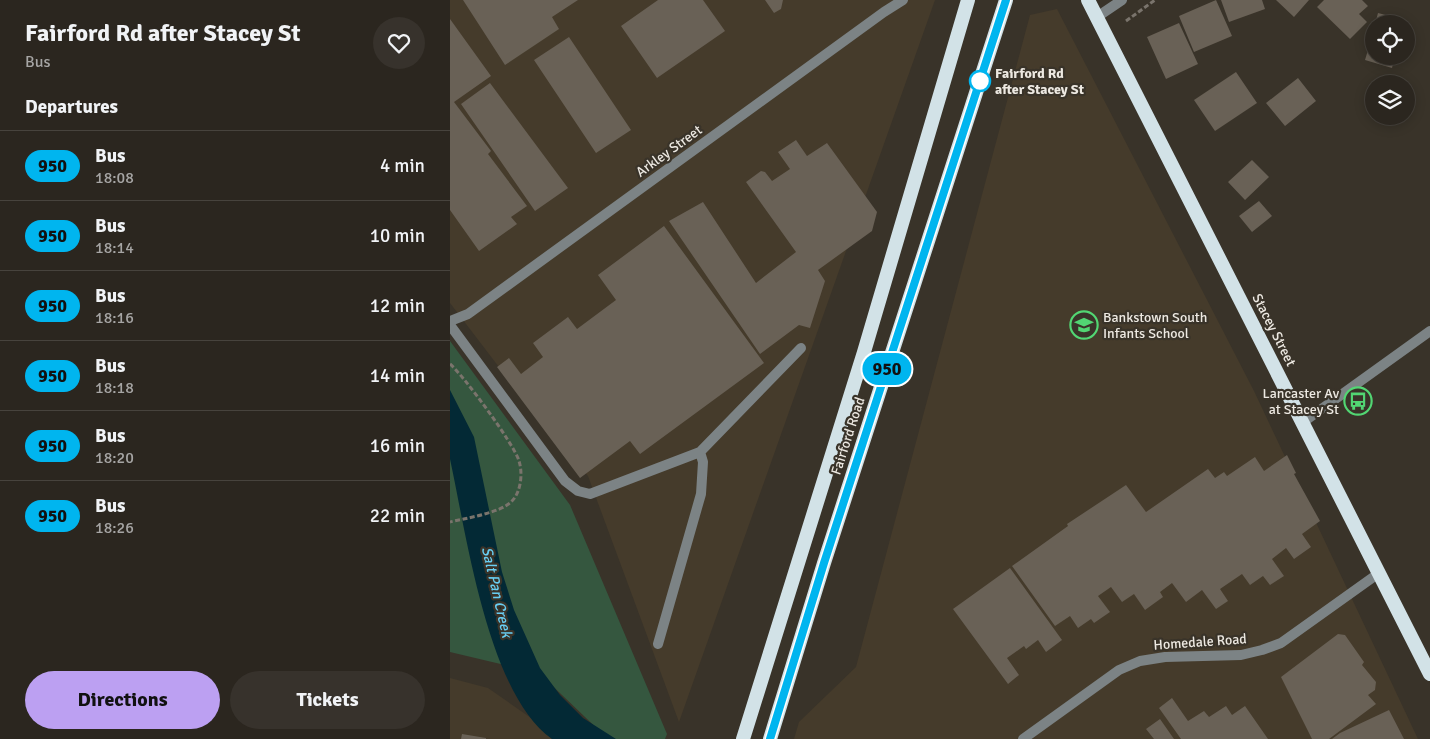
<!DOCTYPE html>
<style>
:root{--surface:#2b261f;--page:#37322c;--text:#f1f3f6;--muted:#a6a5a4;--line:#47433d;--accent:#bca0f2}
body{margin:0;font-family:Signika,sans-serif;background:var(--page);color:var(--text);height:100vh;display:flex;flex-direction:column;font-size:19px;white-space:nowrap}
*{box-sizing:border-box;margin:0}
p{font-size:16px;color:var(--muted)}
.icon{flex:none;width:28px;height:28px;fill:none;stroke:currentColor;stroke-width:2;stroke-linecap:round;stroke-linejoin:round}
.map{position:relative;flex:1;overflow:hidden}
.side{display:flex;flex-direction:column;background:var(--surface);width:450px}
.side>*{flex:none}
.badge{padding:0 10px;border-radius:16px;font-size:18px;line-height:32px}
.tools{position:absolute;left:915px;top:15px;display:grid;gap:10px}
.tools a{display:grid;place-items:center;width:50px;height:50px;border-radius:50%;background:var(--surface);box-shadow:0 2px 12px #0003,0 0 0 1px var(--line);font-size:25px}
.map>.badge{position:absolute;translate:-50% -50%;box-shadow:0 0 0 2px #fff}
h2{padding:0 25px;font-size:19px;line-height:45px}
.round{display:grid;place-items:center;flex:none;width:52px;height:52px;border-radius:26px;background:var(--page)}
.head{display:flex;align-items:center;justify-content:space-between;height:85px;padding:0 25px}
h1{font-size:24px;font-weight:700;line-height:38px}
.cta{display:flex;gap:10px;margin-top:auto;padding:10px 25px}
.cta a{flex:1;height:58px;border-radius:30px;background:var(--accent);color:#111;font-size:20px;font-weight:700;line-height:58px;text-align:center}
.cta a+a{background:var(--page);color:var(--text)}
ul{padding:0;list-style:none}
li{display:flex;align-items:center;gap:15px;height:70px;padding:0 25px;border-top:1px solid var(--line)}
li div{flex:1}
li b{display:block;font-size:19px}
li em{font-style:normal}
li .badge{min-width:55px;font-weight:700;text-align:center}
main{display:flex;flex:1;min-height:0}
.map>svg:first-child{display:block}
.built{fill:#453b2b}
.green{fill:#35573f}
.water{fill:#032935}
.building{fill:#696156}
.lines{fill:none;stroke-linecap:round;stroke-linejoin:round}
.path{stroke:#7a746c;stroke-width:3;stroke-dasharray:5 2.5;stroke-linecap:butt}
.service{stroke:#7c8385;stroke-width:10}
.minor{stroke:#7c8385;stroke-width:10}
.trunk{stroke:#d2e2e7;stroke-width:14}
.line-casing{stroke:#fff;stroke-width:11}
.line{stroke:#00b5ef;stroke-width:8}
.stop-dot{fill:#fff;stroke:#00b5ef;stroke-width:2.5}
.labels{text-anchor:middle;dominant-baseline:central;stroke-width:4.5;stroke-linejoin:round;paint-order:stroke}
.stop-label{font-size:14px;font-weight:bold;fill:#ede9e2;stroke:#393329;text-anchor:start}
.street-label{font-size:14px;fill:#ede9e2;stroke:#393329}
.poi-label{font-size:14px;fill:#ede9e2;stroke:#393329;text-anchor:start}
.water-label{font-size:15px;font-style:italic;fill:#68cef2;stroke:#393329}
</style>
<main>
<section class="side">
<div class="head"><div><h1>Fairford Rd after Stacey St</h1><p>Bus</p></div><a class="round"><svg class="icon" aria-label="heart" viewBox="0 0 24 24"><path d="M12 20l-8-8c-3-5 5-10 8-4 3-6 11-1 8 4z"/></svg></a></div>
<h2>Departures</h2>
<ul>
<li><span class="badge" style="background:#00b5ef;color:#111">950</span><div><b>Bus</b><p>18:08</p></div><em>4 min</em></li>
<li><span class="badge" style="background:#00b5ef;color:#111">950</span><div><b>Bus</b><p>18:14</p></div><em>10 min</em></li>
<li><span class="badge" style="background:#00b5ef;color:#111">950</span><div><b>Bus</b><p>18:16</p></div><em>12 min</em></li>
<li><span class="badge" style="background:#00b5ef;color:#111">950</span><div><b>Bus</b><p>18:18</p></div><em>14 min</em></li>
<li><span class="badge" style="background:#00b5ef;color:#111">950</span><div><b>Bus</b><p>18:20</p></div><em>16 min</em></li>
<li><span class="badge" style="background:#00b5ef;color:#111">950</span><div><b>Bus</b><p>18:26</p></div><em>22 min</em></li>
</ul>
<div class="cta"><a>Directions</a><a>Tickets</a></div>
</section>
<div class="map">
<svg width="980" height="739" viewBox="0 0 980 739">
<rect width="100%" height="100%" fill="#393329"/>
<!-- built -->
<path class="built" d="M0 0H485L229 722 138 476 55 375 0 303Z
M607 9 804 391 968 739H344L349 722 406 667 580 15Z
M0 678 38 688 111 739H0Z"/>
<!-- green -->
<path class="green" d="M0 341 120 505 217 734 215 739H158L89 673 0 652Z"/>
<!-- water -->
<path class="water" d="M0 390 24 437 52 572 64 610 90 668 110 695 133 718 166 739H102C38 695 16 532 0 459 0 438 0 412 0 390Z"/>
<!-- building -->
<path class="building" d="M13 0H128L102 17 109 29 55 65Z
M208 0H253L275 31 207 78 171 26Z
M315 0H333L331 9 324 13Z
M766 0 782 36 744 52 729 16Z
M771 0H812L815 9 779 22Z
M826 0H859L844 17Z
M874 0H912L918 6 909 14 917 22 900 39 867 7Z
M928 13 955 20 954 24H925Z
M0 19 41 76 4 102 41 151 38 154 77 206 61 217 67 224 29 251 0 210Z
M729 23 748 64 716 79 697 37Z
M924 30V56H945L942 68 915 60Z
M119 37 181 130 146 153 84 60Z
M786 72 807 103 765 131 744 100Z
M848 78 866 101 835 126 816 103Z
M40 83 118 188 85 211 11 104Z
M346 140 357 156 377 143 427 212 422 231 368 270 375 281 360 328 349 325 310 354 219 221 253 202 306 283 346 252 296 182 311 171 315 172 322 181 340 169 328 152Z
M802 160 819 177 795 200 778 182Z
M809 201 822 216 802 232 789 216Z
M214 226 314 363 190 454 180 441 130 478 47 367 59 358 71 374 93 357 83 343 118 317 127 329 166 300 148 275Z
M837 455 846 473 844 474 870 521 852 534 861 547 844 559 836 548 822 559 834 576 820 585 813 576 800 585 792 574 770 589 778 601 766 609 752 590 736 602 722 583 710 592 713 597 695 610 684 594 672 602 661 587 648 596 660 612 644 623 641 619 628 628 620 616 605 626 562 566 618 526 617 524 676 485 696 512 758 469 765 478 774 472 777 476 805 457 814 471Z
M560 568 612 640 596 652 588 640 576 649 574 646 557 658 569 675 558 684 503 609Z
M888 634 895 635 914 662 912 665 926 682 925 690 918 695 926 704 879 739H862L831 677Z
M722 698 738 721 754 711 759 717 776 706 782 715 795 706 818 739H731L709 708Z
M939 710 954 739H882L890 733Z
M710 719 724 739H704L696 729Z
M12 734 36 738V739H11Z"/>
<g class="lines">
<!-- path -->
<path class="path" d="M676 21 705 0
M0 364C14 376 64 444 69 461 73 473 71 492 62 501 51 513 16 518 0 522"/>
<!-- service -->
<path class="service" d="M0 325 115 481 128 491 140 494 250 452 351 348
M208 644 251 494 253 462 250 452"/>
<!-- minor -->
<path class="minor" d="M647 17 672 0
M0 321 18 314 434 12 453 0
M852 423 980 331
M573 739 669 670 690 661 715 657 791 655 812 650 831 643 929 573"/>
<!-- trunk -->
<path class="trunk" d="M638 0 980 674
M293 739 414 352 518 0
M320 739 374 563 556 0"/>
</g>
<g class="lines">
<!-- line casing -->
<g class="line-casing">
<path id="line" d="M320 739 374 563 556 0"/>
</g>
<!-- line -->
<use href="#line" class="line"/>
</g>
<!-- icons -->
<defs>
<g id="school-ring" transform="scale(1.4375)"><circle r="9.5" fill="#393329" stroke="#52d673" stroke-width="1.5"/><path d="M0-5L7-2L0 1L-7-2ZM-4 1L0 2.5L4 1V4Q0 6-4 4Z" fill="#52d673"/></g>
<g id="bus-ring" transform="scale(1.4375)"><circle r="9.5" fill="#393329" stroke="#52d673" stroke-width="1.5"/><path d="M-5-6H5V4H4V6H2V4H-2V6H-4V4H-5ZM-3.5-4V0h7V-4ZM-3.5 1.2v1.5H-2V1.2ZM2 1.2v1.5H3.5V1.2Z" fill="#52d673"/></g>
</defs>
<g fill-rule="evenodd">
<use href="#school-ring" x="634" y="325"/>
<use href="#bus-ring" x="908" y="401"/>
</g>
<!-- markers -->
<circle class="stop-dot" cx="530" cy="81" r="10"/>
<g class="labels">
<!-- stop labels -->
<g class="stop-label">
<text x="545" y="73">Fairford Rd<tspan x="545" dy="16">after Stacey St</tspan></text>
</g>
<!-- street labels -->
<g class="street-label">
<text transform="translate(219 151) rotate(-36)">Arkley Street</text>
<text transform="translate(824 330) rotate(63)">Stacey Street</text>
<text transform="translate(398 436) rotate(-72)">Fairford Road</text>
<text transform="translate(750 642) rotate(-4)">Homedale Road</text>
</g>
<!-- poi labels -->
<g class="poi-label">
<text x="653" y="317">Bankstown South<tspan x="653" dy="16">Infants School</tspan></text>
<text x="889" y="393" text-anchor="end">Lancaster Av<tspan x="889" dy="16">at Stacey St</tspan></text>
</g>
<!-- water labels -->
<g class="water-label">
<text transform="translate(47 592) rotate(77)">Salt Pan Creek</text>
</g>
</g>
</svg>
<div class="tools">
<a><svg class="icon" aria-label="locate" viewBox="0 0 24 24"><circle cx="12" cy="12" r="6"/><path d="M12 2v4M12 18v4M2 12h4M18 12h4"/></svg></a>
<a><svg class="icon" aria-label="layers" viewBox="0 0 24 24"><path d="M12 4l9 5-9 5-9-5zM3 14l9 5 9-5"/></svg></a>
</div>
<b class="badge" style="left:437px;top:369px;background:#00b5ef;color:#111">950</b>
</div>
</main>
